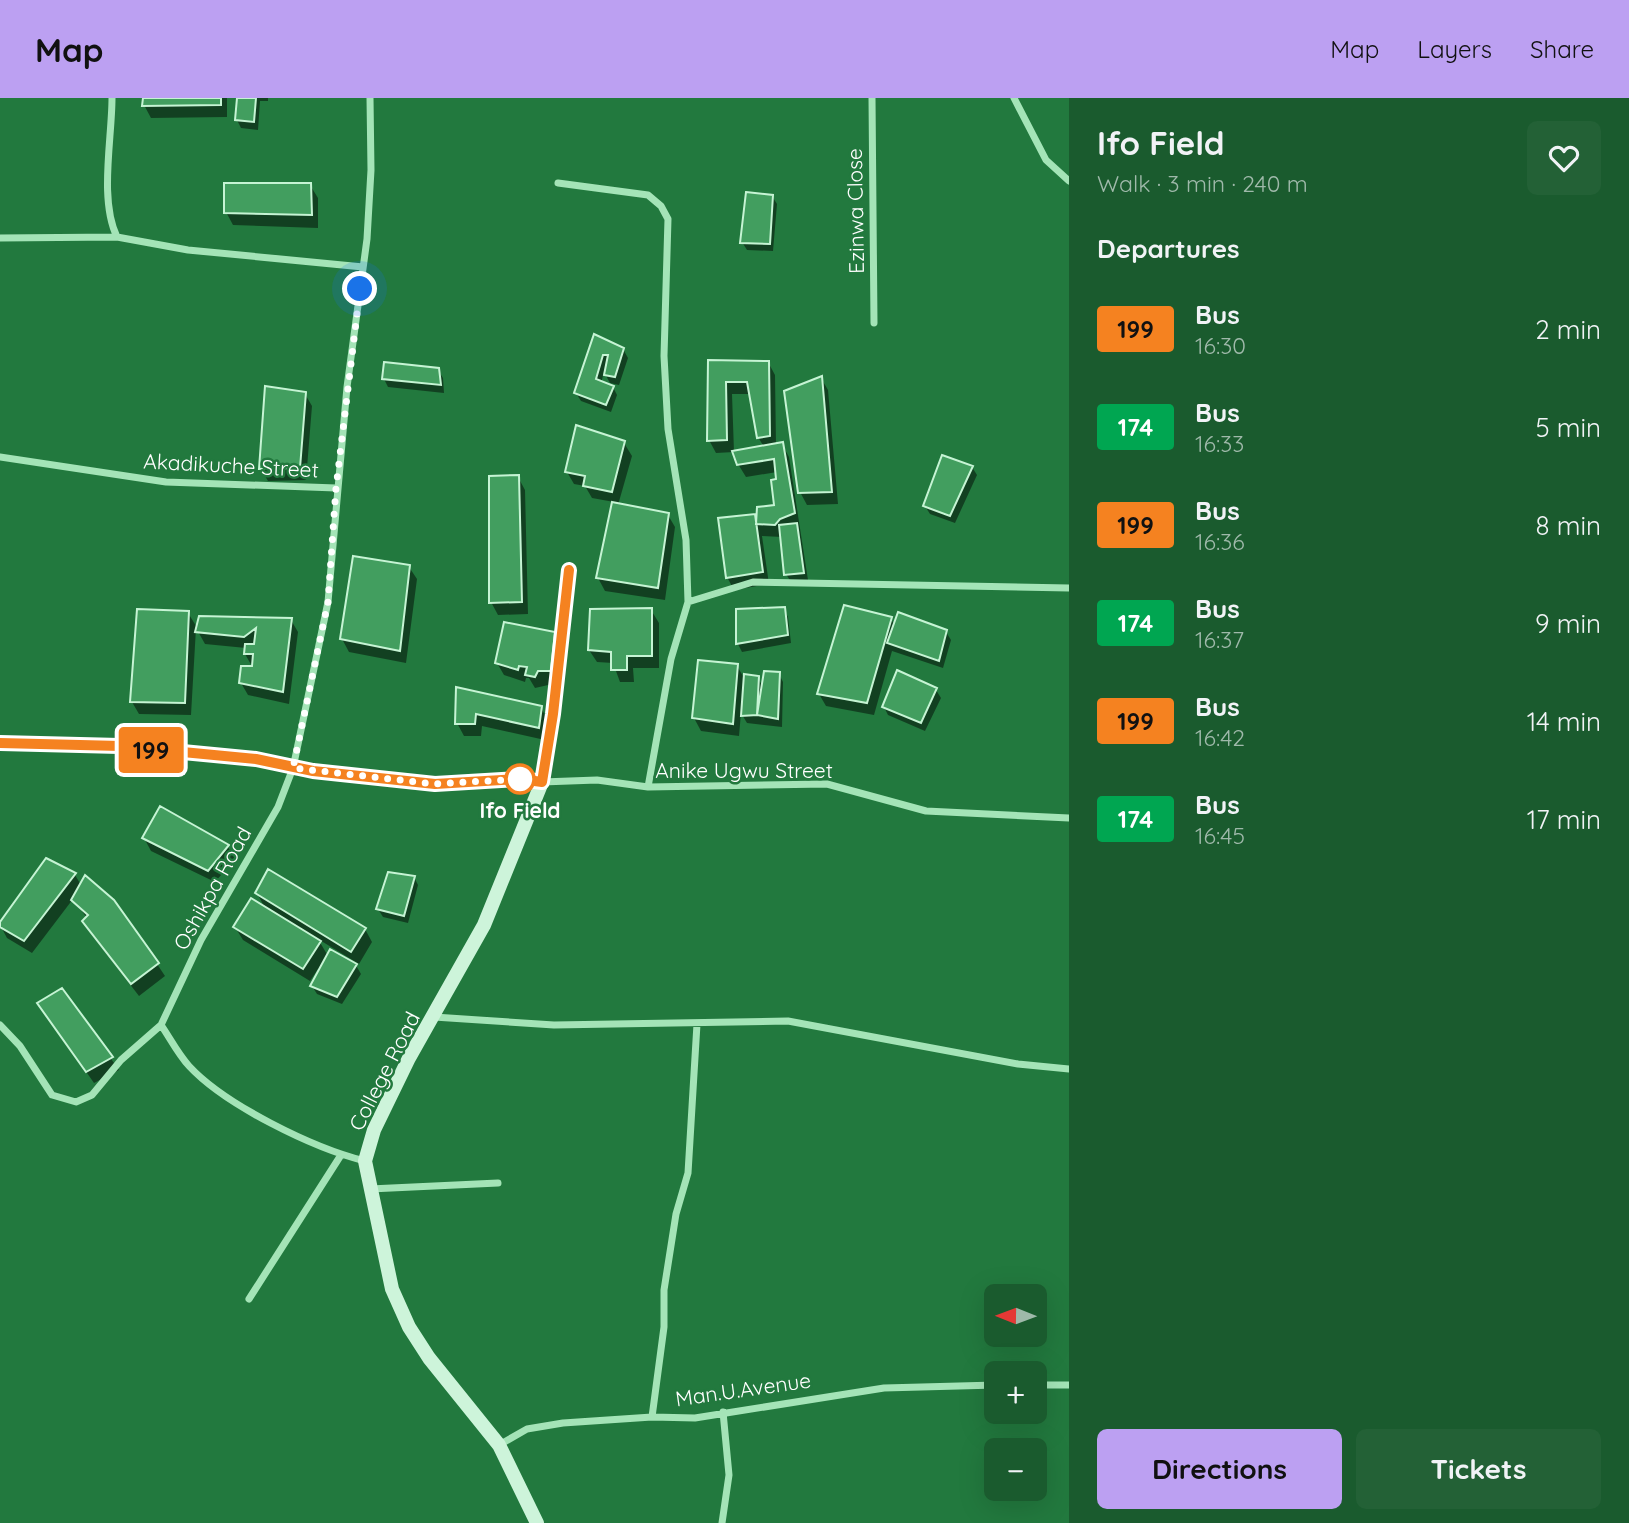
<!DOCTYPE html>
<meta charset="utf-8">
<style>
:root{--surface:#1a5b2e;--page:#236136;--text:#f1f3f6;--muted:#9fb9aa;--accent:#bca0f2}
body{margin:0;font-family:Quicksand,sans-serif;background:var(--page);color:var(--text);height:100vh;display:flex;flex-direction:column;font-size:26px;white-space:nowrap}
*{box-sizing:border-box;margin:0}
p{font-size:23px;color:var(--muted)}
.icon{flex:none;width:38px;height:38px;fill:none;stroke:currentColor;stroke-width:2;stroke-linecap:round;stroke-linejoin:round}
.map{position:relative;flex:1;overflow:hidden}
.side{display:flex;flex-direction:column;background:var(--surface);width:560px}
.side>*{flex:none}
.badge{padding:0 14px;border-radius:5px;font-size:24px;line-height:46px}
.needle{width:46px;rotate:271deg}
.controls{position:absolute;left:984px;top:1186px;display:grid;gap:14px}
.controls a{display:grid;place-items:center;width:63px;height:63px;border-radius:10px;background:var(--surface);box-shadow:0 7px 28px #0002;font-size:35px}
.you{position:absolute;width:35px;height:35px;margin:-18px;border:5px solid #fff;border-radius:50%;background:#1a73e8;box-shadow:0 0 0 10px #1a73e833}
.map>.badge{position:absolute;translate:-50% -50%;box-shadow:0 0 0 4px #fff}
h2{padding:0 28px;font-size:26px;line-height:63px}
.round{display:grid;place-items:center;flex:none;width:74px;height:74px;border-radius:10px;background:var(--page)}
.overview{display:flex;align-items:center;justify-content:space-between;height:119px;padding:0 28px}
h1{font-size:33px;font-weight:800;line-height:52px}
.action{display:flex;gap:14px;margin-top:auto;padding:14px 28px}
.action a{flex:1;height:80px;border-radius:10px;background:var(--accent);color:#111;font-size:28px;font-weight:800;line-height:80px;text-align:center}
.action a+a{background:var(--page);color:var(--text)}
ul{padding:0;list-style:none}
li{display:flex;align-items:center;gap:21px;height:98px;padding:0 28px}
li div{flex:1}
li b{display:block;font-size:26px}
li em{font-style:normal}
li .badge{min-width:77px;font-weight:700;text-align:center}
header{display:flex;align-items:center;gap:42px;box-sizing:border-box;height:98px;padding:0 35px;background:var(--accent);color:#111}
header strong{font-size:33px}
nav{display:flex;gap:38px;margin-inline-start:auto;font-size:24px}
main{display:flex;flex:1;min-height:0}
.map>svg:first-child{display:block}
.shadow{fill:#0007}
.building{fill:#429e5f;stroke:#c6f4d4;stroke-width:2}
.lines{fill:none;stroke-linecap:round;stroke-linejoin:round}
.minor{stroke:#a4e4b7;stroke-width:7}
.secondary{stroke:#cdf4da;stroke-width:14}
.line-casing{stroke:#fff;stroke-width:16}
.line{stroke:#f58220;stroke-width:10}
.walk{stroke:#fff;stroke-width:7;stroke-dasharray:0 12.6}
.stop-dot{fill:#fff;stroke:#f58220;stroke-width:3.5}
.labels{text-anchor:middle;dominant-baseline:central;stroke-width:5;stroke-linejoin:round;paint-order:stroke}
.street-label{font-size:21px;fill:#fff;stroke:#22793e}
.stop-label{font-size:21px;font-weight:bold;fill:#fff;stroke:#22793e}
</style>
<header>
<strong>Map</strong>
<nav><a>Map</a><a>Layers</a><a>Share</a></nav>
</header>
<main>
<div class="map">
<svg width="1069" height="1425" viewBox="0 0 1069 1425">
<rect width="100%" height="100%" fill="#22793e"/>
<!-- shadow -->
<path class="shadow" d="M145 0H227V19L151 20 144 7Z
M239 0H268V3H260L258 32 241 30 237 22Z
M310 87 318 100V130L233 127 226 114Z
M772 98 777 106 773 153 747 152 742 144Z
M595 239 623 251 628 260 619 287 610 285 604 274 601 285 613 289 617 297 611 314 581 303 576 295Z
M710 264H768L775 277 776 347 782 346 789 359 808 482 791 484 786 476 782 439 762 438 769 486 734 492 727 479 754 418 758 425 776 409 778 383 777 374 746 379 738 366 764 349 758 339 751 296H732L734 354 716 355 709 342Z
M438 272 443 280 444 295 388 289 384 281Z
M821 280 828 292 838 406 807 407 800 394Z
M305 296 312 308 306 382 268 383 261 371Z
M624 345 632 358 618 407 668 417 675 429 665 502 605 493 598 480 614 404 592 400 585 388 574 386 567 374Z
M972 369 977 377 955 425 930 416 925 408Z
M518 379 525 392 528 516 498 517 491 504Z
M409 469 417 481 406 565 349 554 342 541Z
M784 511 788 519 791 545 742 554 738 546 737 513Z
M651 512 659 525V570H633L634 584H620L613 565 597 564 589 552Z
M188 515 198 531 291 522 298 534 289 606 248 597 241 585 253 570 245 556 246 550 205 546 196 530 191 617 139 616 132 604Z
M891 521 895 528 946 534 951 542 943 570 892 553 874 617 826 608 819 596Z
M554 536 561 548 557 585 535 590 529 580H526L525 584 504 577 497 565Z
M737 568 743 578 758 580 763 589 779 576 783 584 782 629 747 625 741 615 739 638 701 633 694 620Z
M457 591 541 610 548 622 545 642 482 628 481 638H464L457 625Z
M936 592 941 600 925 633 888 617 884 609Z
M161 710 228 749 235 761 215 784 151 753 144 740Z
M46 762 75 777 81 787 157 866 165 878 139 898 91 836 84 823 87 820 73 801 32 855 7 840 0 827Z
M414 779 418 787 408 825 383 819 378 811Z
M257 795 365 831 372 844 359 866 318 841 328 858 354 864 361 876 342 906 317 896 312 888 320 872 318 871 310 883 243 842 235 829 266 812Z
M62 892 119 972 94 985 39 906Z"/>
<!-- building -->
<path class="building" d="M143 0H221V7L142 8Z
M237 0H256L254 24 235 22Z
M224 85H311L312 117 224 115Z
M746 94 773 97 770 146 740 145Z
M594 236 624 250 615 279 604 277 608 257H603L596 281 614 288 606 307 574 295Z
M708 262 769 263 770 338 757 340 747 284H726L727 342 707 343Z
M384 264 439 270 441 287 382 281Z
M822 278 832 394 798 395 784 293Z
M265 288 306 294 300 370 259 371Z
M576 327 625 343 612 394 583 388 585 378 565 374Z
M783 344 795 415 780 421 775 427 756 426 757 409 774 407 771 382 776 381 774 361 737 367 732 353Z
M942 357 973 368 950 418 923 408Z
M519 377 522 504 489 505V378Z
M612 404 669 415 658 490 596 480Z
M755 416 763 474 726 480 718 420Z
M797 425 804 475 784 477 779 427Z
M353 458 410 467 400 553 340 541Z
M844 507 892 519 867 605 817 596Z
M785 509 788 537 736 546V511Z
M652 510V558H627V572H611V554L588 552 590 511Z
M137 511 189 513 185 605 130 604Z
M898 514 947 532 939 563 887 545Z
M199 518 292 520 283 594 239 585 241 568H252L253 556H244L245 546H254L256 530 244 539 195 534Z
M504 524 555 534 551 573H538L535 579 525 577 527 569 519 568 518 572 495 565Z
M698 562 738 566 733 626 692 620Z
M897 572 937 590 921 625 882 609Z
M764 573 780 574 778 621 757 617Z
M744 576 759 578 757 617 741 618Z
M456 589 542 608 539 630 476 616 475 626H455Z
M160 708 229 747 208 773 142 740Z
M46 760 76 775 24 843 0 829V824Z
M268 771 366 830 351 854 255 795Z
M388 774 415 778 404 818 376 811Z
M85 777 114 802 159 865 131 886 82 823 88 817 71 802Z
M251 800 321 843 303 871 233 829Z
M330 851 357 866 337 899 310 888Z
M62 890 113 959 86 974 37 905Z"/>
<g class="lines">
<!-- minor -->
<path class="minor" d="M112 0C112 41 99 102 117 139L188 152 363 169
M872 0 874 225
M1014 0 1046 62 1069 83
M558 85 648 97 661 108 668 121 664 258 668 331 686 442 688 504 671 561 648 689
M0 140 117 139
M0 359 166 384 336 390
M688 504 753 484 1069 490
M0 645 120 648 256 661 293 670 435 686 520 681 542 684 597 682 648 689 827 686 926 713 1069 720
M542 684 553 616 569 472
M434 919 554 927 788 923 1018 966 1069 971
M0 927 20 948 52 997 76 1004 92 997 121 962 161 927 201 842 278 709 293 670 328 504 347 289 367 141 371 72 370 0
M161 927C170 940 178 956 189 968 225 1007 313 1050 365 1063
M370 1091 498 1085
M249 1201 341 1057
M1034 1287H1069
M652 1319 664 1229V1192L676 1116 688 1075 697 926
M499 1347 527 1331 563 1325 652 1319 695 1320 884 1290 996 1287
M722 1425 729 1377 723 1314"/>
<!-- secondary -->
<path class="secondary" d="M537 1425 499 1347 429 1260 409 1229 392 1191 365 1063 374 1032 409 960 484 827 542 684"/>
</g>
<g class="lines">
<!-- line casing -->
<g class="line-casing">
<path id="line" d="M0 645 120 648 256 661 313 673 435 686 520 681 542 684 553 616 569 472"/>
</g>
<!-- line -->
<use href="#line" class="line"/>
<!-- walk -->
<path class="walk" d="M360 191 336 390 328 504 293 670 435 686 520 681"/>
</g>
<!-- markers -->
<circle class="stop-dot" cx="520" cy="681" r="14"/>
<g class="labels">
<!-- street labels -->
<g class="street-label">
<text transform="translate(855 113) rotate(-91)">Ezinwa Close</text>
<text transform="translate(231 367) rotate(3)">Akadikuche Street</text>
<text x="744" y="672">Anike Ugwu Street</text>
<text transform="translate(212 790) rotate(-61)">Oshikpa Road</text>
<text transform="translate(384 973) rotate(-63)">College Road</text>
<text transform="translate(743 1291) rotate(-8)">Man.U.Avenue</text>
</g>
<!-- stop labels -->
<g class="stop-label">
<text x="520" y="712">Ifo Field</text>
</g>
</g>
</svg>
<div class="controls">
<a><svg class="needle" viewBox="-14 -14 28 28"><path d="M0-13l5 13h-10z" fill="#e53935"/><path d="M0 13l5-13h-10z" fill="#9fb9aa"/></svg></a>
<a>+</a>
<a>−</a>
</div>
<div class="you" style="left:360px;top:191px"></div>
<b class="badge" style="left:151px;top:652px;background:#f58220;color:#111">199</b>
</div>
<section class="side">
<div class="overview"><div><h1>Ifo Field</h1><p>Walk · 3 min · 240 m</p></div><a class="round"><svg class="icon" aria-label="heart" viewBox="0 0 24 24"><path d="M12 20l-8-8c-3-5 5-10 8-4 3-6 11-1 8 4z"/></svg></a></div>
<h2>Departures</h2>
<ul>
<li><span class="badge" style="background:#f58220;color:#111">199</span><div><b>Bus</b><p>16:30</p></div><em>2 min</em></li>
<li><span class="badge" style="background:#00a651;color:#fff">174</span><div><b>Bus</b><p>16:33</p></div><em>5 min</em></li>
<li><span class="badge" style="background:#f58220;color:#111">199</span><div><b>Bus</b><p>16:36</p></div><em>8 min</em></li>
<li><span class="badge" style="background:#00a651;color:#fff">174</span><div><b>Bus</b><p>16:37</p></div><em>9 min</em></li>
<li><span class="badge" style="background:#f58220;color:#111">199</span><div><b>Bus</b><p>16:42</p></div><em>14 min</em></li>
<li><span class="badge" style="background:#00a651;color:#fff">174</span><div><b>Bus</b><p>16:45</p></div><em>17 min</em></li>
</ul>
<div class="action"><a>Directions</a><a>Tickets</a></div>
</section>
</main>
